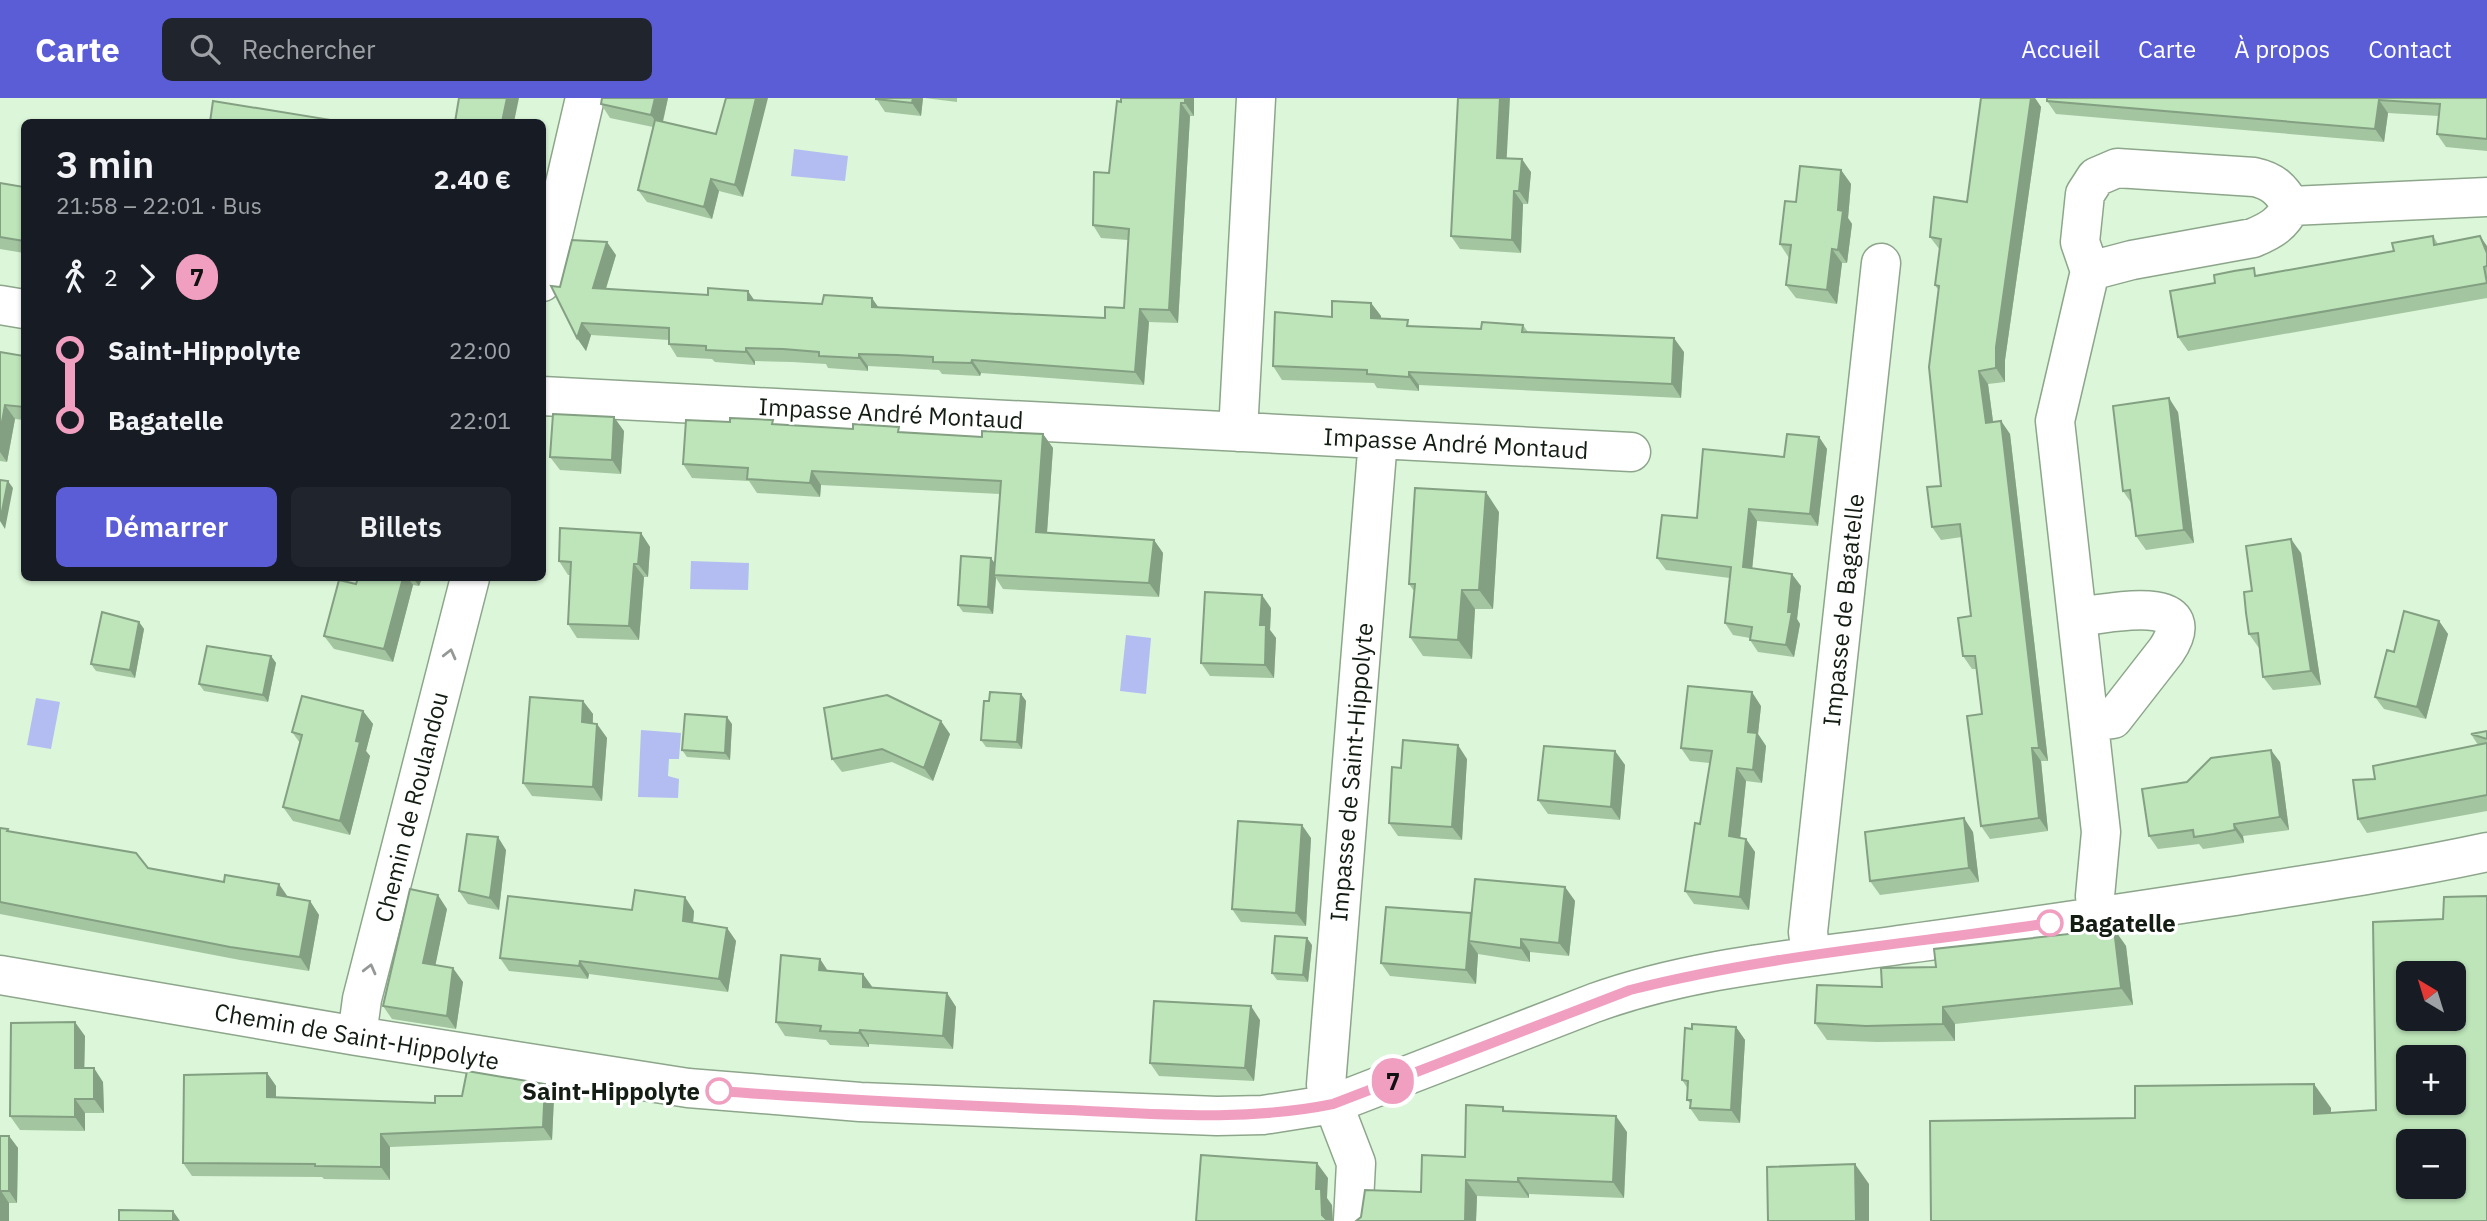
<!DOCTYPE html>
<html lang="fr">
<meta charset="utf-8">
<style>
:root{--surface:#171b24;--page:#20242c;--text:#f1f3f6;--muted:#9ea1a6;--accent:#5a5dd5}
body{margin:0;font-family:"IBM Plex Sans",sans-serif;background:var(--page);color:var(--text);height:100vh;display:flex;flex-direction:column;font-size:26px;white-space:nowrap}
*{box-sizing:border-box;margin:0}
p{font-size:23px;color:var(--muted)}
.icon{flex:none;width:38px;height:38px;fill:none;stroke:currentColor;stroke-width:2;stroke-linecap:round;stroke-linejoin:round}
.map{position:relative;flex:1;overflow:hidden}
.sheet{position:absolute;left:21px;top:21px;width:525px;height:462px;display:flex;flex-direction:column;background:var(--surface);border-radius:10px;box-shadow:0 2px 5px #0004}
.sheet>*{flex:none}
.badge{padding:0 14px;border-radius:23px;font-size:24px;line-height:46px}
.needle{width:46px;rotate:322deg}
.buttons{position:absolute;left:2396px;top:863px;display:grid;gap:14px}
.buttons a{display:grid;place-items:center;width:70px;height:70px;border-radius:10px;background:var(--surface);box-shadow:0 2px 5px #0004;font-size:35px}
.map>.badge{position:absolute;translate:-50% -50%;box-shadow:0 0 0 4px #fff}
.legs{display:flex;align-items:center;gap:10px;height:77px;padding:0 35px;font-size:23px}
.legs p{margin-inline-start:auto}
.summary{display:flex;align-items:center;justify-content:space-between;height:119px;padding:0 35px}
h1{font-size:38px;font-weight:600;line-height:52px}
.action{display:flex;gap:14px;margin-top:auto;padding:14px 35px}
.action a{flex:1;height:80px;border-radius:10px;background:var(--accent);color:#fff;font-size:28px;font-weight:600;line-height:80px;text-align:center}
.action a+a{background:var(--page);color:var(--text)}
ul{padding:0 35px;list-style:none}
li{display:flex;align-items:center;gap:24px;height:70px;font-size:26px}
li i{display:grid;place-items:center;width:10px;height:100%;margin:0 9px;background:currentColor}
li i::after{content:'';width:18px;height:18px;margin:-9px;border:5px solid;border-radius:50%;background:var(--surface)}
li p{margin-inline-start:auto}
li:first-child i{background:linear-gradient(#0000 50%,currentColor 0)}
li:last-child i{background:linear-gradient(currentColor 50%,#0000 0)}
header{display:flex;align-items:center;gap:42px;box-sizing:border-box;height:98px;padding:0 35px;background:var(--accent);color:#fff}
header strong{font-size:33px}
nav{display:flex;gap:38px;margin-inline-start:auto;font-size:24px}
.search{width:490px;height:63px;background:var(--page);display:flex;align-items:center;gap:18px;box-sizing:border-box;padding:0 24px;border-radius:10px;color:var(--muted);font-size:26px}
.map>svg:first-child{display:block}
.water{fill:#b4bdf1}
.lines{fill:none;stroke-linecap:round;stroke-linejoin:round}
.minor-casing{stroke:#8da68b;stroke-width:41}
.minor{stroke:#fff;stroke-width:38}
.wall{fill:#a3c59f}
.shaded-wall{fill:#84a082}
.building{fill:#bde5b9;stroke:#84a082;stroke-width:2;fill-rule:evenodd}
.oneway{stroke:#959995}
.line-1-casing{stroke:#fff;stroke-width:16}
.line-1{stroke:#f19fc1;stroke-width:10}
.stop-1-dot{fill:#fff;stroke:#f19fc1;stroke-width:3.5}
.labels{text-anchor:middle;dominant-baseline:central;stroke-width:6;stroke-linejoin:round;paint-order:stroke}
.street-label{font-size:24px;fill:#131d13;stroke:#fff}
.stop-label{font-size:24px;font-weight:bold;fill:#131d13;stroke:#fff;text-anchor:start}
</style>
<header>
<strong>Carte</strong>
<div class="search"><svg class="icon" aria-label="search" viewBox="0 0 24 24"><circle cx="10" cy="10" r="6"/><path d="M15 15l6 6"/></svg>Rechercher</div>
<nav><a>Accueil</a><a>Carte</a><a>À propos</a><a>Contact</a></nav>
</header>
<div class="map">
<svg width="2487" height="1123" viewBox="0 0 2487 1123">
<rect width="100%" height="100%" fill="#dbf6d8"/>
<!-- water -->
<path class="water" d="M794 51 848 58 845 83 791 78Z
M691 463 749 465 748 492 690 491Z
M1126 537 1151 540 1146 596 1120 593Z
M36 600 60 604 51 651 27 647Z
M641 632 681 635 679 661H669L668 678 679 681 678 700 638 699Z"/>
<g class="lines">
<!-- minor casing -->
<g class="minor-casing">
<path id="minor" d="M2291 108 2487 99
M2090 173 2080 144 2085 96 2096 79 2117 70 2254 79C2273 83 2281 91 2291 108 2282 126 2272 132 2253 140L2132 162 2090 173 2055 323 2101 734 2095 798 2098 819
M542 184 585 0
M0 207 24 211
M542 298 1631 354
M1238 334 1256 0
M2078 519C2104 516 2207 493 2166 553L2113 621 2090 624
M1811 858 1808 834 1881 165
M0 877 357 938 688 990 860 1004 1217 1018 1263 1017 1333 1006 1594 905C1694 869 1802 861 1906 846 2011 832 2116 816 2221 800 2310 786 2399 773 2487 754
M357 938 362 901 470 480
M1353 1123 1356 1065 1326 987 1378 341"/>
</g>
<!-- minor -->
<use href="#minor" class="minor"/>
</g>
<!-- wall -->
<path class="wall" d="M668 0 663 24 716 36 743 99 719 93 712 121 647 104 638 92 653 29 610 20 601 6Z
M876 0H923L921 18 885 14Z
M925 0H957V4Z
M1194 0V18H1190L1178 225 1149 224 1144 287 981 275 980 278 942 276 939 272 906 270 868 268V273L828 270 826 266 792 264 755 263V267L715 264 712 261 677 259 669 246V242L591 237 586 253 577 240 560 189 616 157 606 191 755 203 1105 220 1124 210 1128 142 1101 140 1093 127 1109 75 1117 3Z
M1981 0H2035L2041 9 2005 262V284L1988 286 1993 324 2001 323 2010 336 2048 663H2041L2048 733 1990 741 1981 728 1982 616 1977 571H1972L1963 558 1971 518 1962 439 1941 442 1932 429 1941 388 1939 193 1935 187 1940 152 1930 139 1967 104Z
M2487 0V53L2446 49 2437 36 2439 18 2388 15 2384 44 2056 16 2047 3Z
M1507 60 1531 74 1528 106H1523L1521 155 1460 151 1451 138Z
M1841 72 1851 86 1848 120 1852 126 1847 165H1842L1837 206 1796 200 1786 187 1789 160 1780 146 1796 104Z
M0 85 24 89V155L0 151Z
M2433 138 2438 146 2487 148V200L2188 253 2178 239 2215 185 2394 153Z
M1371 205 1381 218V220L1413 228 1481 231 1523 227 1528 234 1684 254 1681 300 1419 287V293L1377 290 1374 285 1282 282 1273 268 1332 219Z
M0 254 24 258V322L15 321 7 364 0 363Z
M2178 314 2194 445 2146 452 2136 438 2132 406 2123 393Z
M776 327 982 339 1043 336 1053 350 1047 435 1154 442 1163 455 1159 499 1003 491 996 480 993 516 963 514 958 507 995 465 1000 396 821 387 820 399 757 395 749 383 692 380 683 366Z
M624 333 621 376 560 372 550 359Z
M1819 339 1827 351 1818 428 1757 423 1752 471 1801 488 1797 521 1800 526 1794 559 1758 554 1750 542V540L1733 537 1725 525 1730 480 1666 472 1657 460 1784 359Z
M1499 414 1493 511H1475L1472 561 1423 558 1410 539 1414 493 1409 486Z
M641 435 650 449 648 479H644L639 542 577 540 568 526 571 477H568L559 463Z
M2301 455 2321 587 2273 592 2263 579 2259 550 2249 536 2252 493Z
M358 480H422L419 488 413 487 393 564 334 551 324 538 356 486Z
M1271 510 1270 532 1276 540 1274 580 1210 578 1201 565Z
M2439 523 2448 536 2426 621 2384 611 2375 599 2394 554Z
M139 524 144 531 135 580 96 573 91 566Z
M271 558 276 565 268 604 204 593 199 586Z
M1021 596 1026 603 1022 651 986 649 981 642 989 603Z
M583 603 593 616V626H597L607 640 602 703 532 698 523 685Z
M1761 608 1758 636 1766 648 1762 685 1746 683 1740 740 1746 741 1755 754 1749 812 1694 806 1685 793 1700 726 1710 665 1690 663 1681 650Z
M363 613 373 626 366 653 370 658 350 737 293 723 283 709 300 645 292 634Z
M732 626 730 662 687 659 682 652Z
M2487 633V713L2367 735 2358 721 2375 681 2478 647 2471 636Z
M950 636 933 683 892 664 842 674 832 661Z
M1615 653 1625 667 1620 722 1548 716 1538 702Z
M1467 661 1462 742 1398 738 1389 725 1401 670Z
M2280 664 2289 732 2243 738 2244 745 2203 751 2199 746 2158 751 2149 738 2187 684Z
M0 730 8 731 9 733 148 770 310 803 319 817 309 873 240 862 0 816Z
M1973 734 1979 784 1880 797 1870 783Z
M1311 740 1306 828 1241 824 1232 811Z
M506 752 499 812 468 806 459 793Z
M1565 789 1575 803 1569 858 1530 854V864L1478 856 1476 886 1390 878 1381 865 1471 815Z
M447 811 435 867 463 884 456 931 392 921 383 908Z
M632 812 694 813 693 825 727 830 736 843 728 894 589 876 588 881 509 873 500 860Z
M2114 831 2126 848 2133 907 1955 926V943L1877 944 1827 942 1815 925 1882 889 1936 869Z
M1312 847 1308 884 1277 882 1272 875Z
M820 861 828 873 863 876 872 889 947 895 956 909 953 951 869 946V949L830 947 826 942 785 938 776 924Z
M1260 922 1254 983 1159 978 1150 965Z
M1736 929 1745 942 1740 1025 1699 1023 1690 1010 1691 1006 1687 1002 1688 991 1682 982 1692 931Z
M85 938 84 970 103 984 104 1015H85V1033L20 1032 10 1018Z
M267 975 276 988V1000L435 1005 554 999 552 1042 390 1049V1082L324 1081 322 1079 192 1078 183 1065Z
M1503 1009 1505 1013 1627 1034 1624 1100 1529 1096V1100L1477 1098 1476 1123H1356L1421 1094 1465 1059Z
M0 1038H9L18 1050 17 1105H9V1123H0Z"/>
<!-- shaded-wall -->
<path class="shaded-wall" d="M507 0H519L514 24H502Z
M655 0H668L661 31 651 17Z
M756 0H768L743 99 735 87Z
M913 0H923L921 18 912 5Z
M1185 0H1194V18L1185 5Z
M1500 0H1510L1506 72 1497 60Z
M2031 0H2035L2041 9 2005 262V284L1996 270V249Z
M2379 2 2388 15 2384 44 2375 31Z
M1181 5 1190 18 1178 225 1169 212Z
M1522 61 1531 74 1528 106 1519 93Z
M1841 72 1851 86 1848 120 1852 126 1847 165 1838 152V112Z
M711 81 719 93 712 121 704 109Z
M1514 93 1523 106 1521 155 1512 142Z
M2480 138 2487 148V155Z
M607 144 616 157 602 203 593 190Z
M1832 151 1842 165 1837 206 1827 192Z
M748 193 757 206 748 202Z
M872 200 881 213 872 209Z
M1371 205 1381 218 1380 233 1371 220Z
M1140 211 1149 224 1144 287 1135 274Z
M582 225 591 237 586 253 577 240Z
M1674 240 1684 254 1681 300 1672 286Z
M746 250 755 263V267L746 254Z
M859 256 868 268V273L859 260Z
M972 262 981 275 980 278 971 265Z
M1979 273 1988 286 1995 338 1986 325Z
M1409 274 1419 287V293L1409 279Z
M2169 300 2178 314 2194 445 2184 432Z
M5 307 15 321 7 364 0 354V335Z
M614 319 624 333 621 376 612 362Z
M2001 323 2010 336 2048 663 2039 650Z
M1043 336 1053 350 1046 448 1036 434Z
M1819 339 1827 351 1818 428 1810 416Z
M812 373 821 387 820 399 810 385Z
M8 383 13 390 5 431 0 423Z
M1486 394 1499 414 1493 511 1479 492Z
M1749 411 1757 423 1751 482 1743 469Z
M641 435 650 449 648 479 638 466Z
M2291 441 2301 455 2321 587 2311 573Z
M1154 442 1163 455 1159 499 1149 485Z
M991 460 996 467 994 477 996 480 993 516 988 509Z
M634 466 644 479 639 542 629 528Z
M1792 476 1801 488 1797 521 1800 526 1794 559 1786 547 1788 514Z
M403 480H408L413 487 393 564 384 551Z
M413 480H422L419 488Z
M1462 492 1475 511 1472 561 1458 542Z
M1262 497 1271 510 1270 532 1276 540 1274 580 1265 567 1260 527Z
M2439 523 2448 536 2426 621 2417 609Z
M139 524 144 531 135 580 130 572Z
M271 558 276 565 268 604 263 597Z
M1752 594 1761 608 1758 636 1766 648 1762 685 1753 672 1748 634Z
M1021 596 1026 603 1022 651 1017 644Z
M583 603 593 616 592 638 582 624Z
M363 613 373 626 366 653 370 658 350 737 340 723 356 643Z
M727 619 732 626 730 662 725 655Z
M941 623 950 636 933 683 924 670Z
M597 626 607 640 602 703 593 689Z
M1458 647 1467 661 1462 742 1452 729Z
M2032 650 2041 663 2048 733 2039 720Z
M2271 652 2280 664 2289 732 2280 719Z
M1615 653 1625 667 1620 722 1611 709Z
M1737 670 1746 683 1739 751 1729 738Z
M1964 720 1973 734 1979 784 1969 770Z
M2234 726 2243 738 2244 745 2235 732Z
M1302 727 1311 740 1306 828 1296 815Z
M498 739 506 752 499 812 490 800Z
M1746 741 1755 754 1749 812 1740 799Z
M279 786 288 799 277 797Z
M1565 789 1575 803 1569 858 1559 845Z
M438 797 447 811 433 879 423 865Z
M685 799 694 813 692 836 683 823Z
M310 803 319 817 309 873 300 859Z
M1471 815 1469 843 1478 856 1476 886 1466 872Z
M727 830 736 843 728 894 719 881Z
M2114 831 2126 848 2133 907 2121 890Z
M1307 840 1312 847 1308 884 1303 877Z
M1521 841 1530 854V864L1521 850Z
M820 861 829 875 819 872Z
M580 863 589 876 588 881 579 868Z
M453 870 463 884 456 931 447 918Z
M863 876 873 890 863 889Z
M947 895 956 909 953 951 943 938Z
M1251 908 1260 922 1254 983 1245 970Z
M1943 909 1955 926V943L1943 926Z
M75 924 85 938 84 984 75 970Z
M1736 929 1745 942 1740 1025 1731 1012Z
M860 932 869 946V949L859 935Z
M94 970 103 984 104 1015 94 1001Z
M267 975 276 988V1012L267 999Z
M545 986 554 999 552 1042 543 1029Z
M2314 986 2331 1010V1041L2314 1016Z
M75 1001 85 1015V1033L75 1019Z
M1616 1018 1627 1034 1624 1100 1613 1084Z
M381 1036 390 1049V1082L381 1069Z
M9 1038 18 1050 17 1105 9 1093Z
M1317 1065 1328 1080 1327 1100 1332 1107 1333 1123H1327L1322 1117 1316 1091Z
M1855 1066 1869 1086V1123H1856Z
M1518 1080 1529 1096V1100L1518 1084Z
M1466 1082 1477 1098 1476 1123H1465Z
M1 1093 9 1105V1123H0Z
M173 1113 180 1123H173Z"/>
<!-- building -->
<path class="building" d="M459 0H507L502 24H455Z
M602 0H655L651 17 601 6Z
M726 0H756L735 87 711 81 704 109 638 92 655 22 716 36Z
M876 0H913L912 5 876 1Z
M1121 0H1185V5H1181L1169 212 1140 211 1135 274 972 262 971 265 933 264V259L897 257 859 256V260L819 258V254L783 251 746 250V254L706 252V248L669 246V230L582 225 577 240 551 188 560 189 572 142 607 144 593 190 708 197V190L748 193V202L822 206 824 197 872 200V209L1105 220V209L1124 210 1129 131 1093 127 1094 74 1109 75 1117 3 1121 4Z
M1458 0H1500L1497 60 1522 61 1519 93H1514L1512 142 1451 138Z
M1981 0H2031L1996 249V270L1979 273 1986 325 2001 323 2039 650H2032L2039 720 1981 728 1967 618 1982 616 1975 558H1963L1958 520 1971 518 1960 426 1932 429 1927 389 1941 388 1929 269 1939 188 1935 187 1941 141 1930 139 1934 99 1967 104Z
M2047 0H2487V41L2437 36 2440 6 2379 2 2375 31 2047 3Z
M213 3 331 22V24H210Z
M1800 68 1841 72 1838 112 1843 113 1838 152 1832 151 1827 192 1786 187 1791 147 1780 146 1785 103 1796 104Z
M0 85 24 89V143L0 139Z
M2433 138 2434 147 2480 138 2487 155V168L2484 169 2487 185 2178 239 2170 193 2215 185 2214 177 2234 173 2254 170 2255 178 2394 153 2392 145Z
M1332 203 1371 205V220L1408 222 1407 228 1481 231 1482 224 1523 227 1522 234 1674 240 1672 286 1409 274V279L1367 276V272L1273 268 1275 214 1332 219Z
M0 254 24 258V309L5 307 0 335Z
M2169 300 2184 432 2136 438 2130 392 2123 393 2113 308Z
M553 316 614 319 612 362 550 359Z
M730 320 773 322 772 326 853 331V326L899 329 898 334 982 339V333L1043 336 1036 434 1154 442 1149 485 994 477 1001 383 812 373 810 385 747 381 748 370 683 366 686 322 730 324Z
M1787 336 1819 339 1810 416 1749 411 1743 469 1792 476 1788 514H1792L1786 547 1750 542 1752 529 1725 525 1731 469 1657 460 1662 417 1697 420 1703 351 1784 359Z
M0 382 8 383 0 423Z
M1415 390 1486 394 1479 492H1462L1458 542 1410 539 1415 486H1409Z
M560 430 641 435 638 466H634L629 528 568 526 571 464 559 463Z
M2291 441 2311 573 2263 579 2258 535 2249 536 2246 515 2244 494 2252 493 2246 448Z
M961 458 991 460 988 509 958 507Z
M358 480H403L384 551 324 538 339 482 356 486Z
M1205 494 1262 497 1260 527H1266L1265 567 1201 565Z
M2404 513 2439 523 2417 609 2375 599 2387 552 2394 554Z
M102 514 139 524 130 572 91 566Z
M207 548 271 558 263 597 199 586Z
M1688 588 1752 594 1748 634 1757 635 1753 672 1737 670 1729 738 1746 741 1740 799 1685 793 1695 725 1700 726 1712 653 1681 650Z
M990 594 1021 596 1017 644 981 642 984 603H989Z
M887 597 941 623 924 670 882 651 832 661 824 610Z
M302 598 363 613 356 643 360 644 340 723 283 709 302 637 292 634Z
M530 599 583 603 582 624 597 626 593 689 523 685Z
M685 616 727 619 725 655 682 652Z
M2487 633V641L2471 636Z
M1403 642 1458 647 1452 729 1389 725 1392 669 1401 670Z
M2487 645V697L2358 721 2353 682 2375 681 2373 668Z
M1544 648 1615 653 1611 709 1538 702Z
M2271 652 2280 719 2234 726 2235 732 2214 736 2194 739 2193 732 2149 738 2142 691 2187 684 2211 660Z
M1964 720 1969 770 1870 783 1865 734Z
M1238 723 1302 727 1296 815 1232 811Z
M0 730 8 731 7 733 136 755 148 770 224 784 225 777 279 786 277 797 310 803 300 859 230 849 0 804Z
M467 736 498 739 490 800 459 793Z
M1475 781 1565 789 1559 845 1521 841V850L1469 843Z
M410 791 438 797 423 865 453 870 447 918 383 908Z
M635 792 685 799 683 823 727 830 719 881 580 863 579 868 500 860 508 798 632 812Z
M2487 798V1123H1931L1930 1023 2135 1020V988L2314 986V1016L2376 1012 2373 824 2443 821 2444 799ZM2408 875H2454V920H2408ZM2408 959H2454V1004H2408ZM2408 1043H2454V1088H2408Z
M1386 809 1471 815 1466 872 1381 865Z
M2114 831 2121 890 1943 909V926L1866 928 1815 925 1817 887 1882 889 1881 870 1936 869 1934 851Z
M1275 838 1307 840 1303 877 1272 875Z
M781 857 820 861 819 872 863 876V889L947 895 943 938 860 932 859 935 820 933 821 928 776 924Z
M1154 903 1251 908 1245 970 1150 965Z
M75 924V970H94V1001H75V1019L10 1018 11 925Z
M1692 926 1736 929 1731 1012 1690 1010 1691 1002H1687L1688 983 1682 982 1685 930 1692 931Z
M467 973 545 986 543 1029 381 1036V1069L315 1068V1066L183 1065 184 977 267 975V999L435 1005V998H462Z
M1466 1007 1503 1009V1013L1616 1018 1613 1084 1518 1080V1084L1466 1082 1465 1123H1356L1361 1119 1365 1092 1421 1094 1422 1057 1465 1059Z
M0 1038H9V1093H1L0 1123Z
M1201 1057 1317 1065 1316 1091H1321L1322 1117 1328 1123H1196Z
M1855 1066 1856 1123H1768L1767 1069Z
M119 1112 173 1113V1123H119Z"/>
<!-- one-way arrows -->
<defs><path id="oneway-chevron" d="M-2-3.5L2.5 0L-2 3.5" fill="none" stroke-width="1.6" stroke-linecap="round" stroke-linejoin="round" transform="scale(1.75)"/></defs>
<g class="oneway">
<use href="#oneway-chevron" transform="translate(450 556) rotate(-76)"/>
<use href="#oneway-chevron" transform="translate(370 871) rotate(-76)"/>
</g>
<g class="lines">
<!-- line-1 casing -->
<g class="line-1-casing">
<path id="line-1" d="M719 993C835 1002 952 1007 1069 1012 1157 1016 1245 1024 1333 1006L1630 892C1767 857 1910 846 2050 825"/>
</g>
<!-- line-1 -->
<use href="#line-1" class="line-1"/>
</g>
<!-- markers -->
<g class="stop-1-dot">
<circle cx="2050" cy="825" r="12"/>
<circle cx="719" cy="993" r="12"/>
</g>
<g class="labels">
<!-- street labels -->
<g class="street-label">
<text transform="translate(891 315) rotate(3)">Impasse André Montaud</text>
<text transform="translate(1456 345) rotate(3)">Impasse André Montaud</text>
<text transform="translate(1843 512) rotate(-84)">Impasse de Bagatelle</text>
<text transform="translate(1351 674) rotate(-85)">Impasse de Saint-Hippolyte</text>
<text transform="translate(411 709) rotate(-76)">Chemin de Roulandou</text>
<text transform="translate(357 938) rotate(10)">Chemin de Saint-Hippolyte</text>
</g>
<!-- stop labels -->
<g class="stop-label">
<text x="2069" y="825">Bagatelle</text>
<text x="700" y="993" text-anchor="end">Saint-Hippolyte</text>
</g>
</g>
</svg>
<div class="buttons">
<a><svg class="needle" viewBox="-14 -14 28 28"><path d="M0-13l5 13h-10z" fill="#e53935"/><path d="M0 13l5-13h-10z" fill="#9ea1a6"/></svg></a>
<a>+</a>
<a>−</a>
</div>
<b class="badge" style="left:1393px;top:983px;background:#f19fc1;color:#111">7</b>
<section class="sheet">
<div class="summary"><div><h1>3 min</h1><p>21:58 – 22:01 · Bus</p></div><b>2.40 €</b></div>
<div class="legs"><svg class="icon" aria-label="walk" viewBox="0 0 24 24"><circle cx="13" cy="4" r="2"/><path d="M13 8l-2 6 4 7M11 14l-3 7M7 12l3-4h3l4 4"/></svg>2<svg class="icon" aria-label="forward" viewBox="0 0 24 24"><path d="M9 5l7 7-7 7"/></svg><b class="badge" style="background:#f19fc1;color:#111">7</b></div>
<ul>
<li><i style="color:#f19fc1"></i><b>Saint-Hippolyte</b><p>22:00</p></li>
<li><i style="color:#f19fc1"></i><b>Bagatelle</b><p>22:01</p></li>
</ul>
<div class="action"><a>Démarrer</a><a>Billets</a></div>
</section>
</div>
